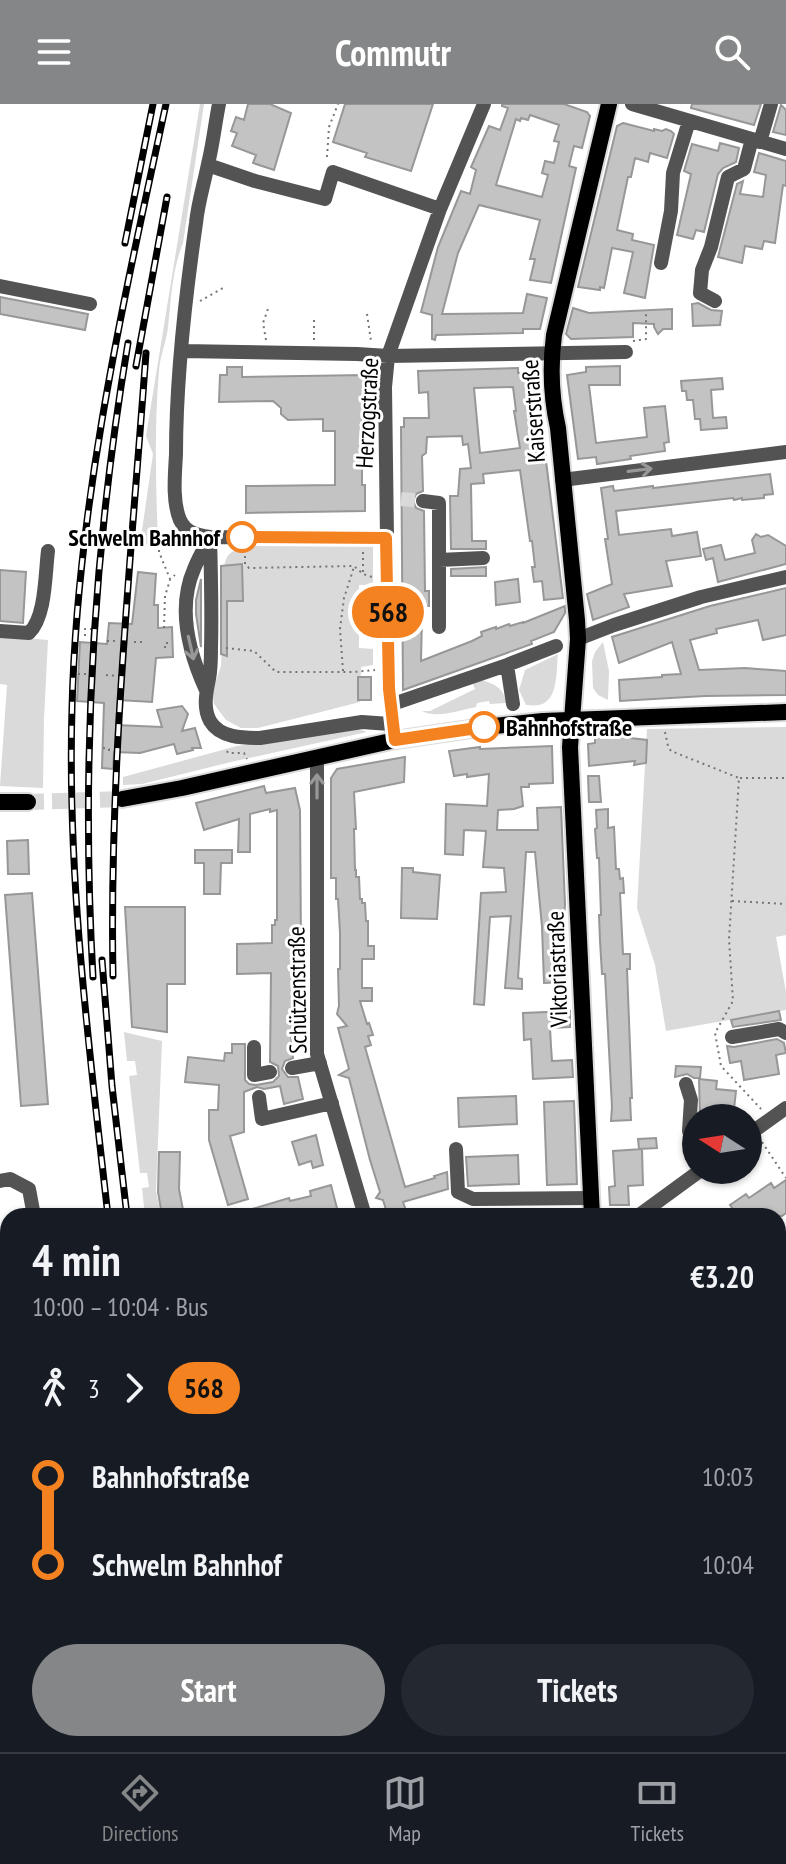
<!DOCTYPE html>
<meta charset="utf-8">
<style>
:root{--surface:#171b24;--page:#242831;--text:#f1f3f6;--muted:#9ea1a6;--line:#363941;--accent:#858687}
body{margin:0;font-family:"PT Sans Narrow",sans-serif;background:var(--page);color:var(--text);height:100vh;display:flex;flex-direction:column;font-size:30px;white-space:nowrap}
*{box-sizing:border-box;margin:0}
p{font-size:26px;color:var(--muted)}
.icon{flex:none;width:44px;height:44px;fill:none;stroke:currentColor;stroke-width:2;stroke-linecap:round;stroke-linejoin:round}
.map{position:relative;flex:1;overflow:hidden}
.sheet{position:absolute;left:0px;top:1104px;width:786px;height:544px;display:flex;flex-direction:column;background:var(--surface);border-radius:24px 24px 0 0;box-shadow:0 2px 6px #0004}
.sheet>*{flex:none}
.badge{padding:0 16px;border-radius:26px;font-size:28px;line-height:52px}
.needle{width:52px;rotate:282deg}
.buttons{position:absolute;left:682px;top:1000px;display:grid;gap:16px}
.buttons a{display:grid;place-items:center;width:80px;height:80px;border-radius:50%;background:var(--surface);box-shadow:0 2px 6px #0004;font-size:40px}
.map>.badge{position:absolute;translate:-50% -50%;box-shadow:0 0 0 4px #fff}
.legs{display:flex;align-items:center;gap:12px;height:88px;padding:0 32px;font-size:26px}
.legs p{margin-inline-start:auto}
.headline{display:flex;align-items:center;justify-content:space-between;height:136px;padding:0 32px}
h1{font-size:44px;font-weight:800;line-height:60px}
.button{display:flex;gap:16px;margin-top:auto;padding:16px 32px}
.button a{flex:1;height:92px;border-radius:48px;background:var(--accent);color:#fff;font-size:32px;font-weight:800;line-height:92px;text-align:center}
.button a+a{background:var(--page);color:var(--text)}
ul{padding:0 32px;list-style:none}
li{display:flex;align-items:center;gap:28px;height:88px;font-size:30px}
li i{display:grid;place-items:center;width:12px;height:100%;margin:0 10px;background:currentColor}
li i::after{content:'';width:20px;height:20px;margin:-10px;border:6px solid;border-radius:50%;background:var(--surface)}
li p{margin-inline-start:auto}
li:first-child i{background:linear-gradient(#0000 50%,currentColor 0)}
li:last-child i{background:linear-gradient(currentColor 50%,#0000 0)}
header{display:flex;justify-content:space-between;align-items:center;height:104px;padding:0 32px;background:var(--accent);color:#fff;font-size:36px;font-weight:800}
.tab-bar{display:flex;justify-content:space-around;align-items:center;height:112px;border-top:2px solid var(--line);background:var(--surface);font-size:22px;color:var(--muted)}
.tab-bar a{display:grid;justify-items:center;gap:4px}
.tab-bar .current{color:var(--accent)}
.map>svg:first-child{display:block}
.green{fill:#dadada}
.building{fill:#c3c3c3;stroke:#979797;stroke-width:2;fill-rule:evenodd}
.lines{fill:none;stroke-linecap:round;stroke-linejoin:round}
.minor-tunnel{stroke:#d9d9d9;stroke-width:14;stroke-dasharray:14 7;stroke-linecap:butt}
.major-tunnel{stroke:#d9d9d9;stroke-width:16;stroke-dasharray:16 8;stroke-linecap:butt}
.major-casing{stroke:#dbdbdb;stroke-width:20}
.path{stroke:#757575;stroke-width:2;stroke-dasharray:2 4;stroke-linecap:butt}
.minor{stroke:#535353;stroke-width:14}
.major{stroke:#000;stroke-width:16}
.rail-casing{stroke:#000;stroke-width:7}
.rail{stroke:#fff;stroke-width:4;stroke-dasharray:12;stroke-linecap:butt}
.path-bridge{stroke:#757575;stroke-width:2;stroke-dasharray:2 4;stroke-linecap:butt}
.oneway{stroke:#989898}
.line-1-casing{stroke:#fff;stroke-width:18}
.line-1{stroke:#f58220;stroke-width:12}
.stop-1-dot{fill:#fff;stroke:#f58220;stroke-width:4}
.labels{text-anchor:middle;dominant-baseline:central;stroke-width:6;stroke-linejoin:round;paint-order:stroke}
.street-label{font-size:24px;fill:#000;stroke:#fff}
.stop-label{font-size:24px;font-weight:bold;fill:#000;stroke:#fff;text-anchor:end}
</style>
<header><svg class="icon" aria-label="menu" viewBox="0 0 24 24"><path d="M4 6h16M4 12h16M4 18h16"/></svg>Commutr<svg class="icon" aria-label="search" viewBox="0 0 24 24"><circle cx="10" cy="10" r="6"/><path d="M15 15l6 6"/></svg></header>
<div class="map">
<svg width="786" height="1648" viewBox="0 0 786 1648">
<rect width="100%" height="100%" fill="#fff"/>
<!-- green -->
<path class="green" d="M200 0H204L183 139C172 166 171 195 168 224 166 239 160 252 159 267 154 325 156 383 158 441L140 440 153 350 146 332Z
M373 440V481H359V544L373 545V561L361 563 360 598 258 624H241L226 616 214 600 212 588 221 562 224 463C227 447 233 447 247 442Z
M0 532 48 536 44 615 43 684 0 682 7 581 0 580Z
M603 538 609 567 608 596 598 591 593 584 592 557 595 548Z
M558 550C556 565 559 597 539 601 534 602 530 601 526 601L519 586 525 566Z
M481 576C495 580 504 584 506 599L490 600 489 597 477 599 476 603C460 606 436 615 422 607H430L475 585 472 578Z
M786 623V831L776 833 786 888V906L666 927 655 861 637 804 647 625Z
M358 625 367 628 231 658 142 680 123 681V673L237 642Z
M124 928 162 937 156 1087 161 1112H145L142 1084 149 1083 147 1069H140L129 972 137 971 135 957H127Z
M8 1460V1506H0V1462Z"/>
<!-- building -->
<path class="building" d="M248 0H270L291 9 274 66 253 59 256 51 232 42 237 29 231 27 236 13 244 16Z
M345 0H433L411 67 365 53 367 49 333 38Z
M502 0H564L587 8 590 12 582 44 574 42 569 62 576 64 551 179 530 176 535 155H530L540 116 479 101 458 149 442 210 523 209 527 190 547 194 540 225H523V229L436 231 435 236 432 235V211L421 208 438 143 461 87 470 90 476 66 471 63 489 22 500 26 508 4 502 2ZM530 11 559 21 554 37 559 38 554 59 545 57 542 69 548 71 542 93 496 81 516 15 520 17 521 14 528 16Z
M692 0H761L754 21 691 4Z
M781 1 786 6V31L773 28Z
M623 19 654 27V25L662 27 666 25 671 27 674 30 667 54 650 49 648 58 635 54 631 73H628L617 126 633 130 632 136 654 141 645 194 624 189 633 148 612 144 604 184 600 183V186L578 183 617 22Z
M720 39 739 44 736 58 723 64 718 70 704 128 696 126 693 135 677 131 691 70 684 67 692 40 718 47Z
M759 49 786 57V82L783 81 775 139 764 137 762 145 745 142 742 159 718 153 737 80 743 77 740 90 763 93 766 71 754 68Z
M0 193 88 210 85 226 0 210Z
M698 199 711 206 722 207 720 221 693 222 692 200Z
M573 204 589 209 672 205V225H663L658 230 654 223V220L633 219V233L571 235 566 230Z
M620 262V281H589L596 339 647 333 644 304 665 302 669 338 664 339 665 347 630 352 631 355 597 360 596 353 578 355 567 271 586 268V263Z
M227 263H242V273L365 271V308H362V381H365V407L246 409V382L335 381V327H323V315L288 316 281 310V304L273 297 219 298 220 271H227Z
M518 264V269L535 268 563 494 544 496 542 477 534 478 532 463H535L532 437H530L520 366 483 370 484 379 471 380 472 437H486V445H451L450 392H458L460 365 471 364 468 340 463 341 462 332 427 333 426 349 422 352 423 387 416 390 413 397 416 404 424 407 425 487H429V502H425V512H422L421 557 472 537 482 532 481 528 496 523V525L509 520 510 522 523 518V519L565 502V509L554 528 531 537 532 540 403 586 401 323H404V314H429L428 288 419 289 418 267ZM513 283 516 307H514L520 344 480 349 474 284Z
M722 274 723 285 711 286 713 314 726 313 727 324 701 326 700 315H695L693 296H687L686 287H682L681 277Z
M770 370 773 390 764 391V394L742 396V394L734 396 733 394 616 407 619 431 671 425 672 432 697 428 701 452 666 457 672 482 624 490 629 503 593 516 587 490 612 480 605 435H608L601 384 613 382 614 387 653 382V384Z
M756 430 761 433 768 431 786 442V460L718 478 713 454 706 456 703 445 721 441 725 456 755 449 752 436Z
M242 460 243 497H227V552L221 550V462Z
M486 463V472H451V465Z
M0 466 26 468 23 519 0 517Z
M138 468 156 470 154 501H158V524L172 523 173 553 156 554 152 598 118 596 116 621 162 623 157 606 182 602 188 610 182 627 195 624 201 644H192L193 646 177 650 174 640 140 649 114 648 113 665 102 664 104 599 77 597 80 538 107 540 109 519 132 520Z
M201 475V543L196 510V496Z
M518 475 520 498 496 501 495 478Z
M786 484V531L763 536 758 516 716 525 717 529 690 536 699 566 745 564 786 567V591L705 592 620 597 619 576 662 573V571L681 570 672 538 619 559 612 533 710 502Z
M358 573H371V596H358Z
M613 632 647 636 646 659 634 661 635 657 589 662 588 640 595 639V634Z
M552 642 553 679 529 680V683H521L523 702 514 705 498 706 497 726H538L537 704 561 703 565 800 564 818 566 878 544 879 542 823 535 748H526L518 874 522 875V885L505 884 511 812 490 813 484 901 474 900 481 789 506 788 504 764 483 763 486 727 464 726 463 751 445 750 446 700 487 702 489 670 467 673V670L454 672 449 647 480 643V645Z
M405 653 404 678 354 688 356 725H354L355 766H356V773H359L360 795H362V799H365L366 817H368V842H374V855H362V884H372V897H360L367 920 369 919 373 931 368 932 371 941 365 943 405 1083 435 1074 434 1072 447 1068 448 1085 403 1098 408 1112H388L383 1096 376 1094 380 1088 370 1056 349 974 339 971 349 965 338 924 347 922 337 910 339 902 338 865H340V829L338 795H336V774H331V674L337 665Z
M588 672H599L601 698H589Z
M264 682 266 689 295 684 300 706 301 844H294L293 869 296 872V877L293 880V928H291L293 954 285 957 282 965 288 973H298L303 995 284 1000 280 982 264 985 257 983 244 988V1028L230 1032 248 1095 228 1101 209 1036V1006H218L219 981 185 978 188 953 224 957 225 949H232V940H245V976L249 980 256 981 273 978 279 972 278 962 270 958 271 869 237 870V840L272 839V821H275V816H277V706L270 708V705L250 710V748H238L239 715 204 726 196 699Z
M608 705V724L614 723 616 765H619L620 775 623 774 624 789H620L623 850H630V865H627L632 994H630L631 1016 611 1017 612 1003 605 870H602L600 837 599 811H601L599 754H597L595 725 597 724 596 706Z
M28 736 29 770H8L7 737Z
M195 746H232V759H221L220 790H204V759H195Z
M402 764H413V768L440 771 437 815 401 814Z
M32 789 48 1000 21 1002 5 791Z
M125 803H185V880H167V928L132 923Z
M570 907V923L550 924 551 942 552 957 572 956 573 973 533 975 531 935 524 936 523 909Z
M779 907 781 916 733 923 731 916Z
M777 935 784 939 786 949 776 951 779 970 744 976 741 957 730 959 727 942 734 943Z
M676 962 701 963 700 974H694L687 970 675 973Z
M699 975 717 977 716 985 736 987 733 1014H700Z
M516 992 517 1020 459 1023 458 994Z
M574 997 577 1080 547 1081 544 998Z
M316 1031 323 1061 313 1064 311 1057 299 1061 292 1038Z
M656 1034 657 1044 639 1045 638 1035Z
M642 1045 643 1081 628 1082 629 1101H610L609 1083 615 1082 613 1047Z
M159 1048H180L179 1085 184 1111 162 1112 158 1088Z
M518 1051 519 1080 468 1082 466 1053Z
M786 1076V1109L782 1112H724L733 1105 730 1101 746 1090 749 1094 771 1079 774 1084Z
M331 1081 339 1112H240L239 1109 289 1094 290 1097 311 1092 310 1087Z
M0 1623 8 1635V1640H12L18 1648H0Z"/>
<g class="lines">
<!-- minor-tunnel -->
<path class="minor-tunnel" d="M401 395 423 397"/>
<!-- major-tunnel -->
<path class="major-tunnel" d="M28 698 122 695"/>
<!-- major casing -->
<g class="major-casing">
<path id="major" d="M122 695 182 684 395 636 484 623 543 617 786 608
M0 698H28
M592 1112 570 643 578 535 577 516 558 324C551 293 550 262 554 231L609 0
M451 1648 457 1640
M472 1648 476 1640"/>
</g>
<!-- path -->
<path class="path" d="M327 53 329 23 338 0
M200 197 223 184
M367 210 371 237
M266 236 263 219 269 202
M314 236V213
M633 237 646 235V210
M156 437H159V448L170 475 175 471
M245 446V460L249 464 354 462 363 470 375 474
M363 448V469
M164 524 165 492 170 476
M85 532V525H92
M107 537H114L115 534
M134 538H142V541
M226 544 254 547 276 568H354L375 566
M343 567 340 525 344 494 354 463
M78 570H90
M106 571 119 572
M665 628 668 642 671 647 739 674 729 835 733 897 715 929 721 962 761 1005
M103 644 109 645V648
M227 647 228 649H244L247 655
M740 674H786
M732 797 786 800
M762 1038 786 1074
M778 1141 786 1138
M778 1203 785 1212 786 1225
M778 1269 782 1242 786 1235
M629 1640 630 1648
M605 1648 607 1640"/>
<!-- minor -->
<path class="minor" d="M219 0C215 20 213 40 208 60 204 80 198 99 196 119 185 195 176 273 176 350 175 370 172 397 180 416 186 429 197 431 210 433L386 434
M632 0 786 45
M760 38 771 0
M208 61 255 77 325 95 333 68 440 105
M661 159 671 107 673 69 689 17
M0 182 90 200
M715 197 700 189 702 166 711 143 728 73 744 65 752 35
M182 247 357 250 388 252 626 248
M562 376 786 348
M423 397 439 399V523
M210 433C211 470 212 507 211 544 211 554 211 565 209 575 206 589 203 604 210 617 220 634 243 634 260 634L362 618 390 620 393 631
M439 456 483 454
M0 527 29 529C46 513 45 470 48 447
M578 535 614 521 701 493 786 473
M507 561 513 600
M206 586C189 549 177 504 194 465 198 455 203 446 208 437
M390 601 507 561 556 542
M395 636 389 585 385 283 388 252 440 105 484 0
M317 653V950L365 1112
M732 933 779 925 786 929
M254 943V971L270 968
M292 964 320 959
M686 980 691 996 689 1027 696 1047
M259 993 262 1015 332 999
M748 1031 786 1004
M456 1045 458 1088 473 1095 591 1094
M0 1077 10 1075 29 1085 34 1112
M638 1112 701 1066
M0 1151 8 1184
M778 1313 786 1314
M0 1568 8 1569
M372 1640 388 1648
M715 1640V1648
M289 1648 295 1644 304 1648"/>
<!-- major -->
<use href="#major" class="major"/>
<!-- rail casing -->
<g class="rail-casing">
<path id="rail" d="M125 139 153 0
M136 262 167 93
M102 856 112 982 127 1112
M113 872C109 664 131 457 146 249
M93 873C81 662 93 448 128 239
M108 1112C89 943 67 774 72 604 77 400 123 199 166 0
M159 1640 160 1648
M178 1640 180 1648
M198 1640 199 1648"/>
</g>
<!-- rail -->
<use href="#rail" class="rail"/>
<!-- path-bridge -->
<path class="path-bridge" d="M164 543H167V538"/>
</g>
<!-- one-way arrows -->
<defs><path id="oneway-shaft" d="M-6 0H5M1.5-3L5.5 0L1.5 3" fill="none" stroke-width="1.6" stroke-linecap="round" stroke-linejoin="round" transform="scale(2)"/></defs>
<g class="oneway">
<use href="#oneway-shaft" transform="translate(640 366) rotate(-7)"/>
<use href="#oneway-shaft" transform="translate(191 544) rotate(77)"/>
<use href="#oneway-shaft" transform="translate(317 682) rotate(-90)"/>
</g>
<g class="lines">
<!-- line-1 casing -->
<g class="line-1-casing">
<path id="line-1" d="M242 433 386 434 389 585 395 636 484 623"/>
</g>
<!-- line-1 -->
<use href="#line-1" class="line-1"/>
</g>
<!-- markers -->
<g class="stop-1-dot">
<circle cx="242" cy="433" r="14"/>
<circle cx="484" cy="623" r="14"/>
</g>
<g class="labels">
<!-- street labels -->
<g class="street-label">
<text transform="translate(533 307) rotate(-94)">Kaiserstraße</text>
<text transform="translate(367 309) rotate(-87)">Herzogstraße</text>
<text transform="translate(557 865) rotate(-92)">Viktoriastraße</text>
<text transform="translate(297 886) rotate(-91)">Schützenstraße</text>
</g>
<!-- stop labels -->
<g class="stop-label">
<text x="220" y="433">Schwelm Bahnhof</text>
<text x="506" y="623" text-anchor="start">Bahnhofstraße</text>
</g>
</g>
</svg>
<div class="buttons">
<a><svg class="needle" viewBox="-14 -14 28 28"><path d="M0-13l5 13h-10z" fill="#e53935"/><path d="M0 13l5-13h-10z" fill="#9ea1a6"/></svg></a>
</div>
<b class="badge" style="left:388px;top:508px;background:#f58220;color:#111">568</b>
<section class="sheet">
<div class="headline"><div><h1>4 min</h1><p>10:00 – 10:04 · Bus</p></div><b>€3.20</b></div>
<div class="legs"><svg class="icon" aria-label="walk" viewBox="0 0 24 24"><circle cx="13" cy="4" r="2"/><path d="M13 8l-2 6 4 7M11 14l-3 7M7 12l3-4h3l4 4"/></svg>3<svg class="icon" aria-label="forward" viewBox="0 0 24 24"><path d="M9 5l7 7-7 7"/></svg><b class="badge" style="background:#f58220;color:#111">568</b></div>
<ul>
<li><i style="color:#f58220"></i><b>Bahnhofstraße</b><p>10:03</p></li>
<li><i style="color:#f58220"></i><b>Schwelm Bahnhof</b><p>10:04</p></li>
</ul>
<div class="button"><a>Start</a><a>Tickets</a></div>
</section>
</div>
<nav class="tab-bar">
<a class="current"><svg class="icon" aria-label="directions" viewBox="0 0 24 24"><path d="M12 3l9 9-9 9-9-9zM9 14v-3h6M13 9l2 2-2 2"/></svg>Directions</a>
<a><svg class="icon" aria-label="map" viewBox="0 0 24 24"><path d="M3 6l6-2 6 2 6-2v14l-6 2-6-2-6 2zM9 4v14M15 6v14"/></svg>Map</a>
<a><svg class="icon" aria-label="tickets" viewBox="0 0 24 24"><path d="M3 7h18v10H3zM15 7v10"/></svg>Tickets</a>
</nav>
